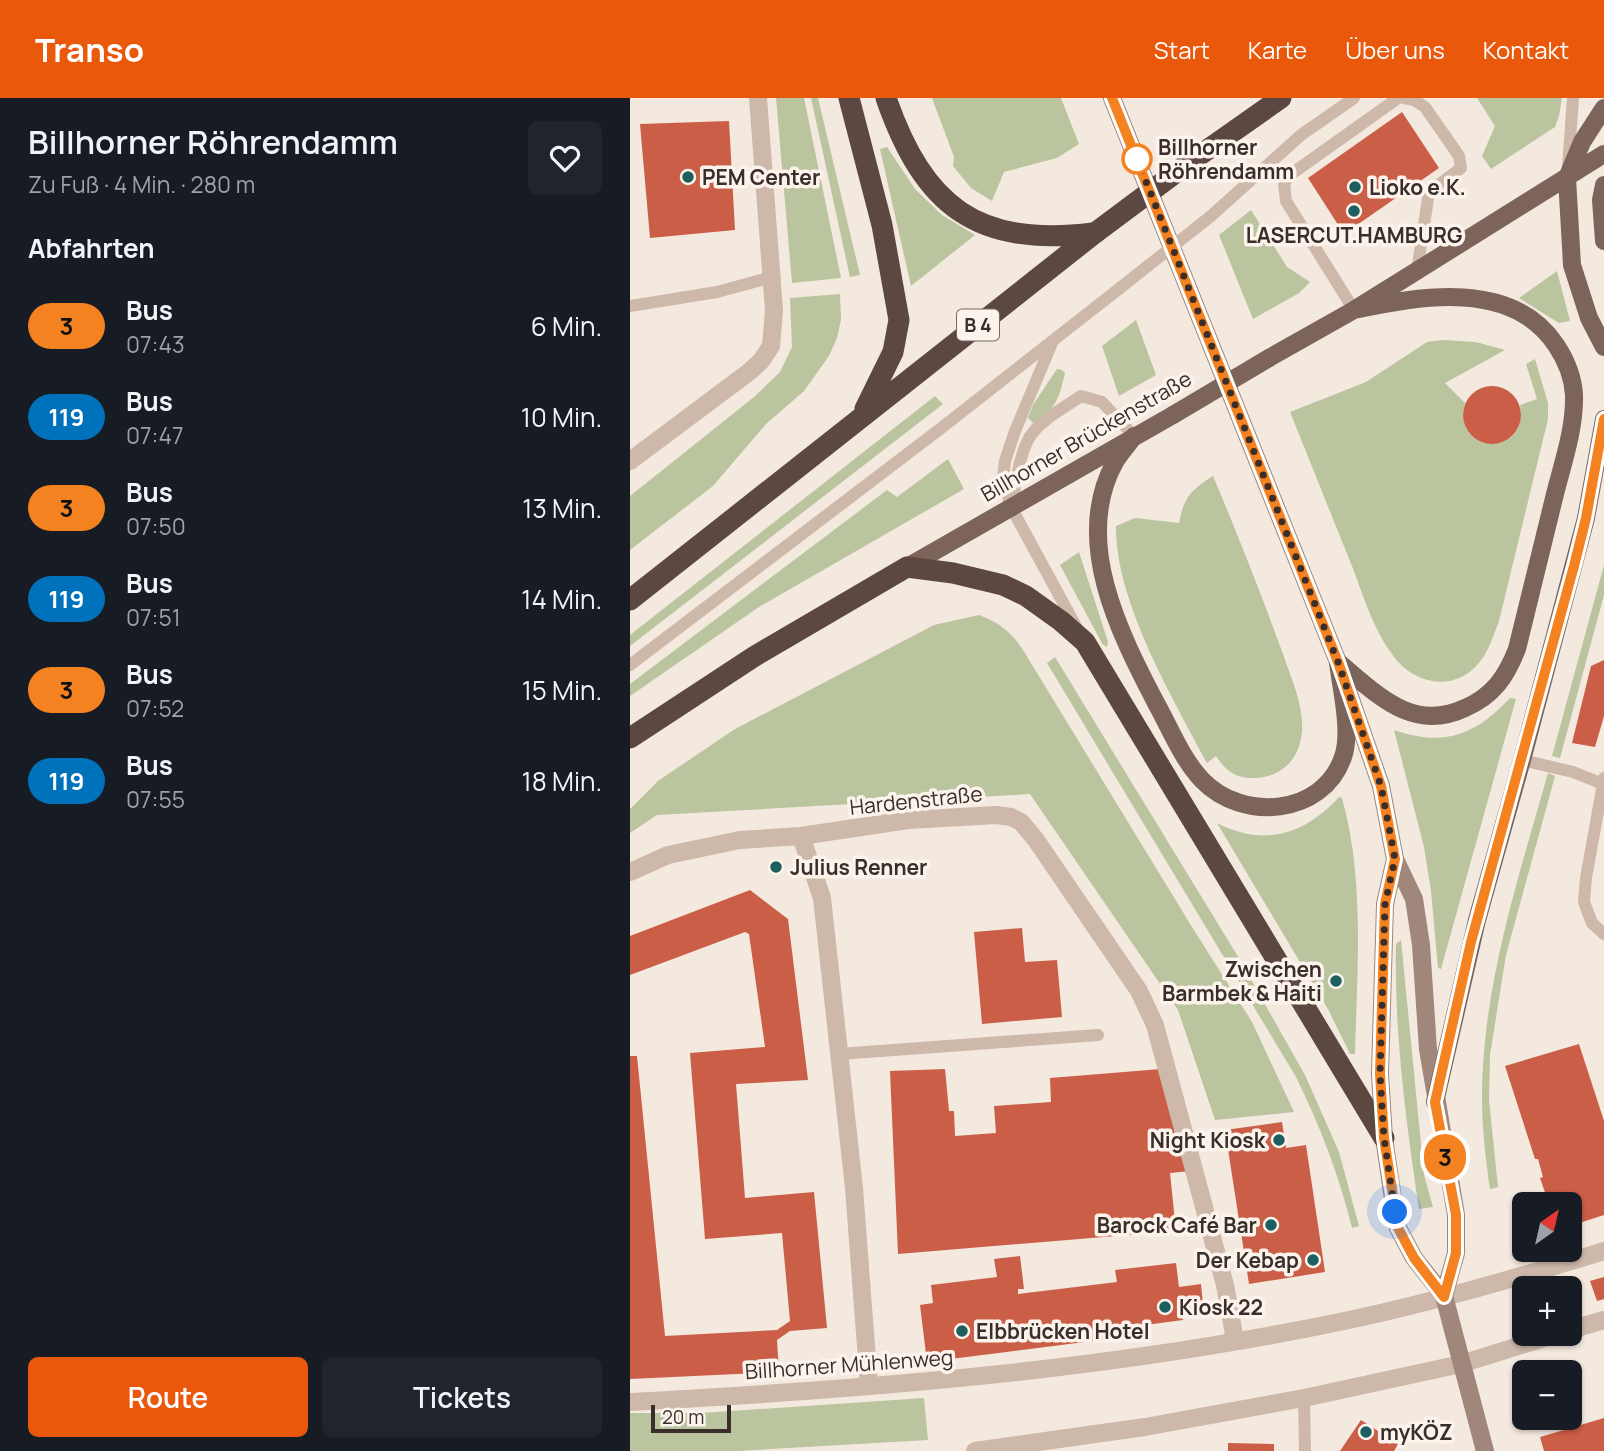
<!DOCTYPE html>
<html lang="de">
<meta charset="utf-8">
<style>
:root{--surface:#171b24;--page:#20242c;--text:#f1f3f6;--muted:#9ea1a6;--accent:#ea580c}
body{margin:0;font-family:Manrope,sans-serif;background:var(--page);color:var(--text);height:100vh;display:flex;flex-direction:column;font-size:26px;white-space:nowrap}
*{box-sizing:border-box;margin:0}
p{font-size:23px;color:var(--muted)}
.icon{flex:none;width:38px;height:38px;fill:none;stroke:currentColor;stroke-width:2;stroke-linecap:round;stroke-linejoin:round}
.map{position:relative;flex:1;overflow:hidden}
.panel{display:flex;flex-direction:column;background:var(--surface);width:630px}
.panel>*{flex:none}
.badge{padding:0 14px;border-radius:23px;font-size:24px;line-height:46px}
.needle{width:46px;rotate:34deg}
.buttons{position:absolute;left:882px;top:1094px;display:grid;gap:14px}
.buttons a{display:grid;place-items:center;width:70px;height:70px;border-radius:10px;background:var(--surface);box-shadow:0 2px 5px #0004;font-size:35px}
.scale{position:absolute;left:21px;bottom:18px;width:80px;box-sizing:border-box;padding-left:7px;border:4px solid #3a2e2a;border-top:0;font-size:19px;line-height:24px;white-space:nowrap;color:#3a2e2a;-webkit-text-stroke:5px #fbf3ec;paint-order:stroke}
.you{position:absolute;width:35px;height:35px;margin:-18px;border:5px solid #fff;border-radius:50%;background:#1a73e8;box-shadow:0 0 0 10px #1a73e833}
.map>.badge{position:absolute;translate:-50% -50%;box-shadow:0 0 0 4px #fff}
h2{padding:0 28px;font-size:26px;line-height:63px}
.round{display:grid;place-items:center;flex:none;width:74px;height:74px;border-radius:10px;background:var(--page)}
.head{display:flex;align-items:center;justify-content:space-between;height:119px;padding:0 28px}
h1{font-size:33px;font-weight:600;line-height:52px}
.primary-button{display:flex;gap:14px;margin-top:auto;padding:14px 28px}
.primary-button a{flex:1;height:80px;border-radius:10px;background:var(--accent);color:#fff;font-size:28px;font-weight:600;line-height:80px;text-align:center}
.primary-button a+a{background:var(--page);color:var(--text)}
ul{padding:0;list-style:none}
li{display:flex;align-items:center;gap:21px;height:91px;padding:0 28px}
li div{flex:1}
li b{display:block;font-size:26px}
li em{font-style:normal}
li .badge{min-width:77px;font-weight:700;text-align:center}
header{display:flex;align-items:center;gap:42px;box-sizing:border-box;height:98px;padding:0 35px;background:var(--accent);color:#fff}
header strong{font-size:33px}
nav{display:flex;gap:38px;margin-inline-start:auto;font-size:24px}
main{display:flex;flex:1;min-height:0}
.map>svg:first-child{display:block}
.green{fill:#bac49e}
.building{fill:#ca5e47}
.lines{fill:none;stroke-linecap:round;stroke-linejoin:round}
.lane{stroke:#cdb8aa;stroke-width:12}
.street{stroke:#cdb8aa;stroke-width:18}
.secondary{stroke:#a1877b;stroke-width:18}
.primary{stroke:#7d645b;stroke-width:18}
.highway{stroke:#5c4741;stroke-width:21}
.lane-bridge{stroke:#cdb8aa;stroke-width:12}
.primary-bridge{stroke:#7d645b;stroke-width:18}
.highway-bridge{stroke:#5c4741;stroke-width:21}
.line-casing{stroke:#fff;stroke-width:16}
.line{stroke:#f58220;stroke-width:10}
.walk{stroke:#3a2e2a;stroke-width:7;stroke-dasharray:0 12.6}
.stop-dot{fill:#fff;stroke:#f58220;stroke-width:3.5}
.poi-dot{fill:#1d5e5e;stroke:#fbf3ec;stroke-width:2.5}
.labels{text-anchor:middle;dominant-baseline:central;stroke-width:7;stroke-linejoin:round;paint-order:stroke}
.shield{fill:#fbf3ec;stroke:#746964;stroke-width:2}
.shield-label{font-size:19px;font-weight:bold;fill:#3a2e2a}
.stop-label{font-size:21px;font-weight:bold;fill:#3a2e2a;stroke:#fbf3ec;text-anchor:start}
.poi-label{font-size:21px;font-weight:bold;fill:#3a2e2a;stroke:#fbf3ec;text-anchor:start}
.street-label{font-size:21px;fill:#3a2e2a;stroke:#fbf3ec}
</style>
<header>
<strong>Transo</strong>
<nav><a>Start</a><a>Karte</a><a>Über uns</a><a>Kontakt</a></nav>
</header>
<main>
<section class="panel">
<div class="head"><div><h1>Billhorner Röhrendamm</h1><p>Zu Fuß · 4 Min. · 280 m</p></div><a class="round"><svg class="icon" aria-label="heart" viewBox="0 0 24 24"><path d="M12 20l-8-8c-3-5 5-10 8-4 3-6 11-1 8 4z"/></svg></a></div>
<h2>Abfahrten</h2>
<ul>
<li><span class="badge" style="background:#f58220;color:#111">3</span><div><b>Bus</b><p>07:43</p></div><em>6 Min.</em></li>
<li><span class="badge" style="background:#0072bc;color:#fff">119</span><div><b>Bus</b><p>07:47</p></div><em>10 Min.</em></li>
<li><span class="badge" style="background:#f58220;color:#111">3</span><div><b>Bus</b><p>07:50</p></div><em>13 Min.</em></li>
<li><span class="badge" style="background:#0072bc;color:#fff">119</span><div><b>Bus</b><p>07:51</p></div><em>14 Min.</em></li>
<li><span class="badge" style="background:#f58220;color:#111">3</span><div><b>Bus</b><p>07:52</p></div><em>15 Min.</em></li>
<li><span class="badge" style="background:#0072bc;color:#fff">119</span><div><b>Bus</b><p>07:55</p></div><em>18 Min.</em></li>
</ul>
<div class="primary-button"><a>Route</a><a>Tickets</a></div>
</section>
<div class="map">
<svg width="974" height="1353" viewBox="0 0 974 1353">
<rect width="100%" height="100%" fill="#f4e9df"/>
<!-- green -->
<path class="green" d="M146 0H174L211 180 162 185Z
M181 0H188L230 177 220 179Z
M302 0H431L449 46 427 60 374 74 362 103 341 90 323 68 324 59Z
M847 0H932L929 18 925 29 861 71 852 58 865 28Z
M257 49 285 91 312 117 345 137 281 188 250 51Z
M621 112 657 169 680 184 669 195 623 221 589 137Z
M927 173 940 223 929 225 889 200Z
M210 196 211 222 207 240 199 258 174 293 136 326 83 388 0 452V398L124 299 150 274 162 249 160 200Z
M506 222 526 277 489 298 472 248Z
M813 242 846 244 875 252 815 285 835 305C821 357 900 361 890 307L907 301 896 266 905 261 918 305V321L869 523C863 538 859 554 848 566 823 595 782 586 762 556 743 531 733 497 722 468 701 417 681 365 660 314L736 284 797 244Z
M427 271 432 272 435 275C429 301 426 311 403 325L398 320 403 307Z
M305 298 313 306 0 548V537Z
M318 361 334 391 129 509 0 598V586L257 392 267 399Z
M583 378C608 437 631 496 653 556 661 580 674 608 672 633 670 661 652 679 625 680 606 681 596 673 586 658L577 665C542 599 485 502 486 428L505 420 549 425C554 399 561 392 583 378Z
M449 454 478 544 477 549 473 547 430 467Z
M974 467V497L930 660 922 658Z
M349 517C369 525 381 533 393 552L562 829 622 924 664 1014 585 1022 548 912 400 696 27 717 0 735V711L28 683 105 631 304 527Z
M425 559 607 857 675 977 709 1054 729 1128 722 1130C709 1077 690 1028 666 979L417 565Z
M880 600 886 601 811 871 808 870 801 793 794 749 764 632C814 649 844 638 880 600Z
M918 675 925 678 876 857 860 957 859 1002 868 1089 860 1091C854 1051 850 1010 853 968 859 868 891 771 918 675Z
M709 699 712 700C735 782 727 872 725 956H720L698 911 587 725C633 749 675 737 709 699Z
M771 842 794 1077 803 1109 789 1111C776 1024 764 934 766 846Z
M294 1300 298 1342 108 1353H0V1315H71Z"/>
<!-- building -->
<path class="building" d="M772 14 809 70 714 136 678 80Z
M99 23 105 132 20 140 10 26Z
M833 317a29 29 0 1 1 58 0a29 29 0 1 1-58 0Z
M974 562V618L965 649 942 645 961 568Z
M120 792 158 821 178 982 106 986 115 1100 184 1094 197 1230 160 1233 147 1242 149 1274 0 1281V958H7L35 1238 147 1232 160 1223 152 1135 75 1141 60 955 135 949 119 836 115 834 0 877V838Z
M392 830 395 864 427 862 432 919 352 926 344 834Z
M949 946 974 1023V1117L940 1128V1106H919L910 1080 913 1079 908 1061H905L875 968Z
M315 971 319 1013H324L325 1038 366 1035 364 1008 421 1004 420 980 531 971 561 1073 540 1075 546 1133 268 1156 260 973Z
M652 1024 656 1050 676 1047 695 1174 619 1186 595 1032Z
M390 1158 394 1191H388V1196L487 1184 485 1172 546 1165 549 1189 571 1186 573 1207 552 1213 553 1222 493 1230 494 1239 297 1264 290 1207 303 1205 301 1187 367 1179 364 1161Z
M974 1179V1201L967 1203 960 1183Z
M974 1320V1353H914L910 1339Z
M731 1322 768 1346 764 1353H710Z
M598 1345 644 1346V1353H598Z"/>
<g class="lines">
<!-- lane -->
<path class="lane" d="M774 0 784 2 795 9 829 58 831 70 799 94 787 173
M938 69 943 0
M581 118 671 37 724 0
M0 208 87 194 142 179
M724 212 656 103 654 86 660 77 768 0
M422 245 385 333 375 363 373 381 381 409 448 532
M382 405C386 384 389 359 399 340 410 322 434 310 451 298L472 304 504 338
M0 567 310 331 490 190
M892 662 943 674 973 686
M974 680 956 780 954 804 962 825 974 836
M209 956 468 937
M674 1300 675 1353"/>
<!-- street -->
<path class="street" d="M0 363 119 274 131 263 141 248 144 212 128 0
M171 738 192 800 224 1090 239 1288
M0 774 38 757 110 742 171 738 278 722 366 717 381 719 391 724 406 742 509 893 525 927 595 1187 605 1242
M940 1232 974 1222
M0 1304C241 1291 482 1272 719 1222 805 1204 890 1179 974 1153
M345 1353 515 1329 674 1300 831 1266 927 1236"/>
<!-- secondary -->
<path class="secondary" d="M482 0 708 564 751 688 765 761 784 801 791 847 798 951 826 1117V1155L814 1198
M765 761 755 806 750 976 754 1040 765 1114 768 1130 784 1160 814 1198 855 1353"/>
<!-- primary -->
<path class="primary" d="M974 10 952 44 937 80 942 167 959 220 974 249
M974 87 971 102 974 143
M639 260 724 212 974 56
M504 338C498 347 490 355 485 364 442 442 489 534 526 605 540 630 552 661 572 682 612 724 693 718 713 659 722 634 711 591 708 564
M277 469 543 317
M708 564C747 596 782 635 835 610 863 598 876 579 887 551 899 500 912 448 925 396 933 364 945 330 944 297 943 279 936 262 926 247 882 181 790 198 724 212
M805 1004 847 822 892 662 956 420 974 321"/>
<!-- highway -->
<path class="highway" d="M219 0 252 127 269 222 263 254 235 311
M256 0C294 109 347 149 463 135
M560 64 651 0
M0 502 465 135
M0 640 125 558 277 469 323 475 373 487 396 498 431 523 455 544 754 1040"/>
<!-- lane-bridge -->
<path class="lane-bridge" d="M490 190 581 118"/>
<!-- primary-bridge -->
<path class="primary-bridge" d="M543 317 639 260"/>
<!-- highway-bridge -->
<path class="highway-bridge" d="M465 135 560 64"/>
</g>
<g class="lines">
<!-- line casing -->
<g class="line-casing">
<path id="line" d="M482 0 708 564 751 688 765 761 755 806 750 976 754 1040 768 1130 784 1160 814 1199 826 1155V1117L805 1004 841 844 944 468 956 420 974 321"/>
</g>
<!-- line -->
<use href="#line" class="line"/>
<!-- walk -->
<path class="walk" d="M507 61 708 564 751 688 765 761 755 806 750 976 754 1040 765 1114"/>
</g>
<!-- markers -->
<circle class="stop-dot" cx="507" cy="61" r="14"/>
<g class="poi-dot">
<circle cx="58" cy="79" r="7"/>
<circle cx="725" cy="89" r="7"/>
<circle cx="724" cy="113" r="7"/>
<circle cx="146" cy="769" r="7"/>
<circle cx="706" cy="883" r="7"/>
<circle cx="649" cy="1042" r="7"/>
<circle cx="641" cy="1127" r="7"/>
<circle cx="683" cy="1162" r="7"/>
<circle cx="535" cy="1209" r="7"/>
<circle cx="332" cy="1233" r="7"/>
<circle cx="736" cy="1334" r="7"/>
</g>
<g class="labels">
<!-- shield labels -->
<rect class="shield" x="327" y="211.5" width="42" height="31" rx="5"/>
<g class="shield-label">
<text x="348" y="227">B 4</text>
</g>
<!-- stop labels -->
<g class="stop-label">
<text x="528" y="49">Billhorner<tspan x="528" dy="24">Röhrendamm</tspan></text>
</g>
<!-- poi labels -->
<g class="poi-label">
<text x="72" y="79">PEM Center</text>
<text x="739" y="89">Lioko e.K.</text>
<text x="724" y="137" text-anchor="middle">LASERCUT.HAMBURG</text>
<text x="160" y="769">Julius Renner</text>
<text x="692" y="871" text-anchor="end">Zwischen<tspan x="692" dy="24">Barmbek &amp; Haiti</tspan></text>
<text x="635" y="1042" text-anchor="end">Night Kiosk</text>
<text x="627" y="1127" text-anchor="end">Barock Café Bar</text>
<text x="669" y="1162" text-anchor="end">Der Kebap</text>
<text x="549" y="1209">Kiosk 22</text>
<text x="346" y="1233">Elbbrücken Hotel</text>
<text x="750" y="1334">myKÖZ</text>
</g>
<!-- street labels -->
<g class="street-label">
<text transform="translate(456 338) rotate(-30)">Billhorner Brückenstraße</text>
<text transform="translate(286 702) rotate(-6)">Hardenstraße</text>
<text transform="translate(219 1266) rotate(-4)">Billhorner Mühlenweg</text>
</g>
</g>
</svg>
<div class="buttons">
<a><svg class="needle" viewBox="-14 -14 28 28"><path d="M0-13l5 13h-10z" fill="#e53935"/><path d="M0 13l5-13h-10z" fill="#9ea1a6"/></svg></a>
<a>+</a>
<a>−</a>
</div>
<div class="scale">20 m</div>
<div class="you" style="left:765px;top:1114px"></div>
<b class="badge" style="left:815px;top:1059px;background:#f58220;color:#111">3</b>
</div>
</main>
